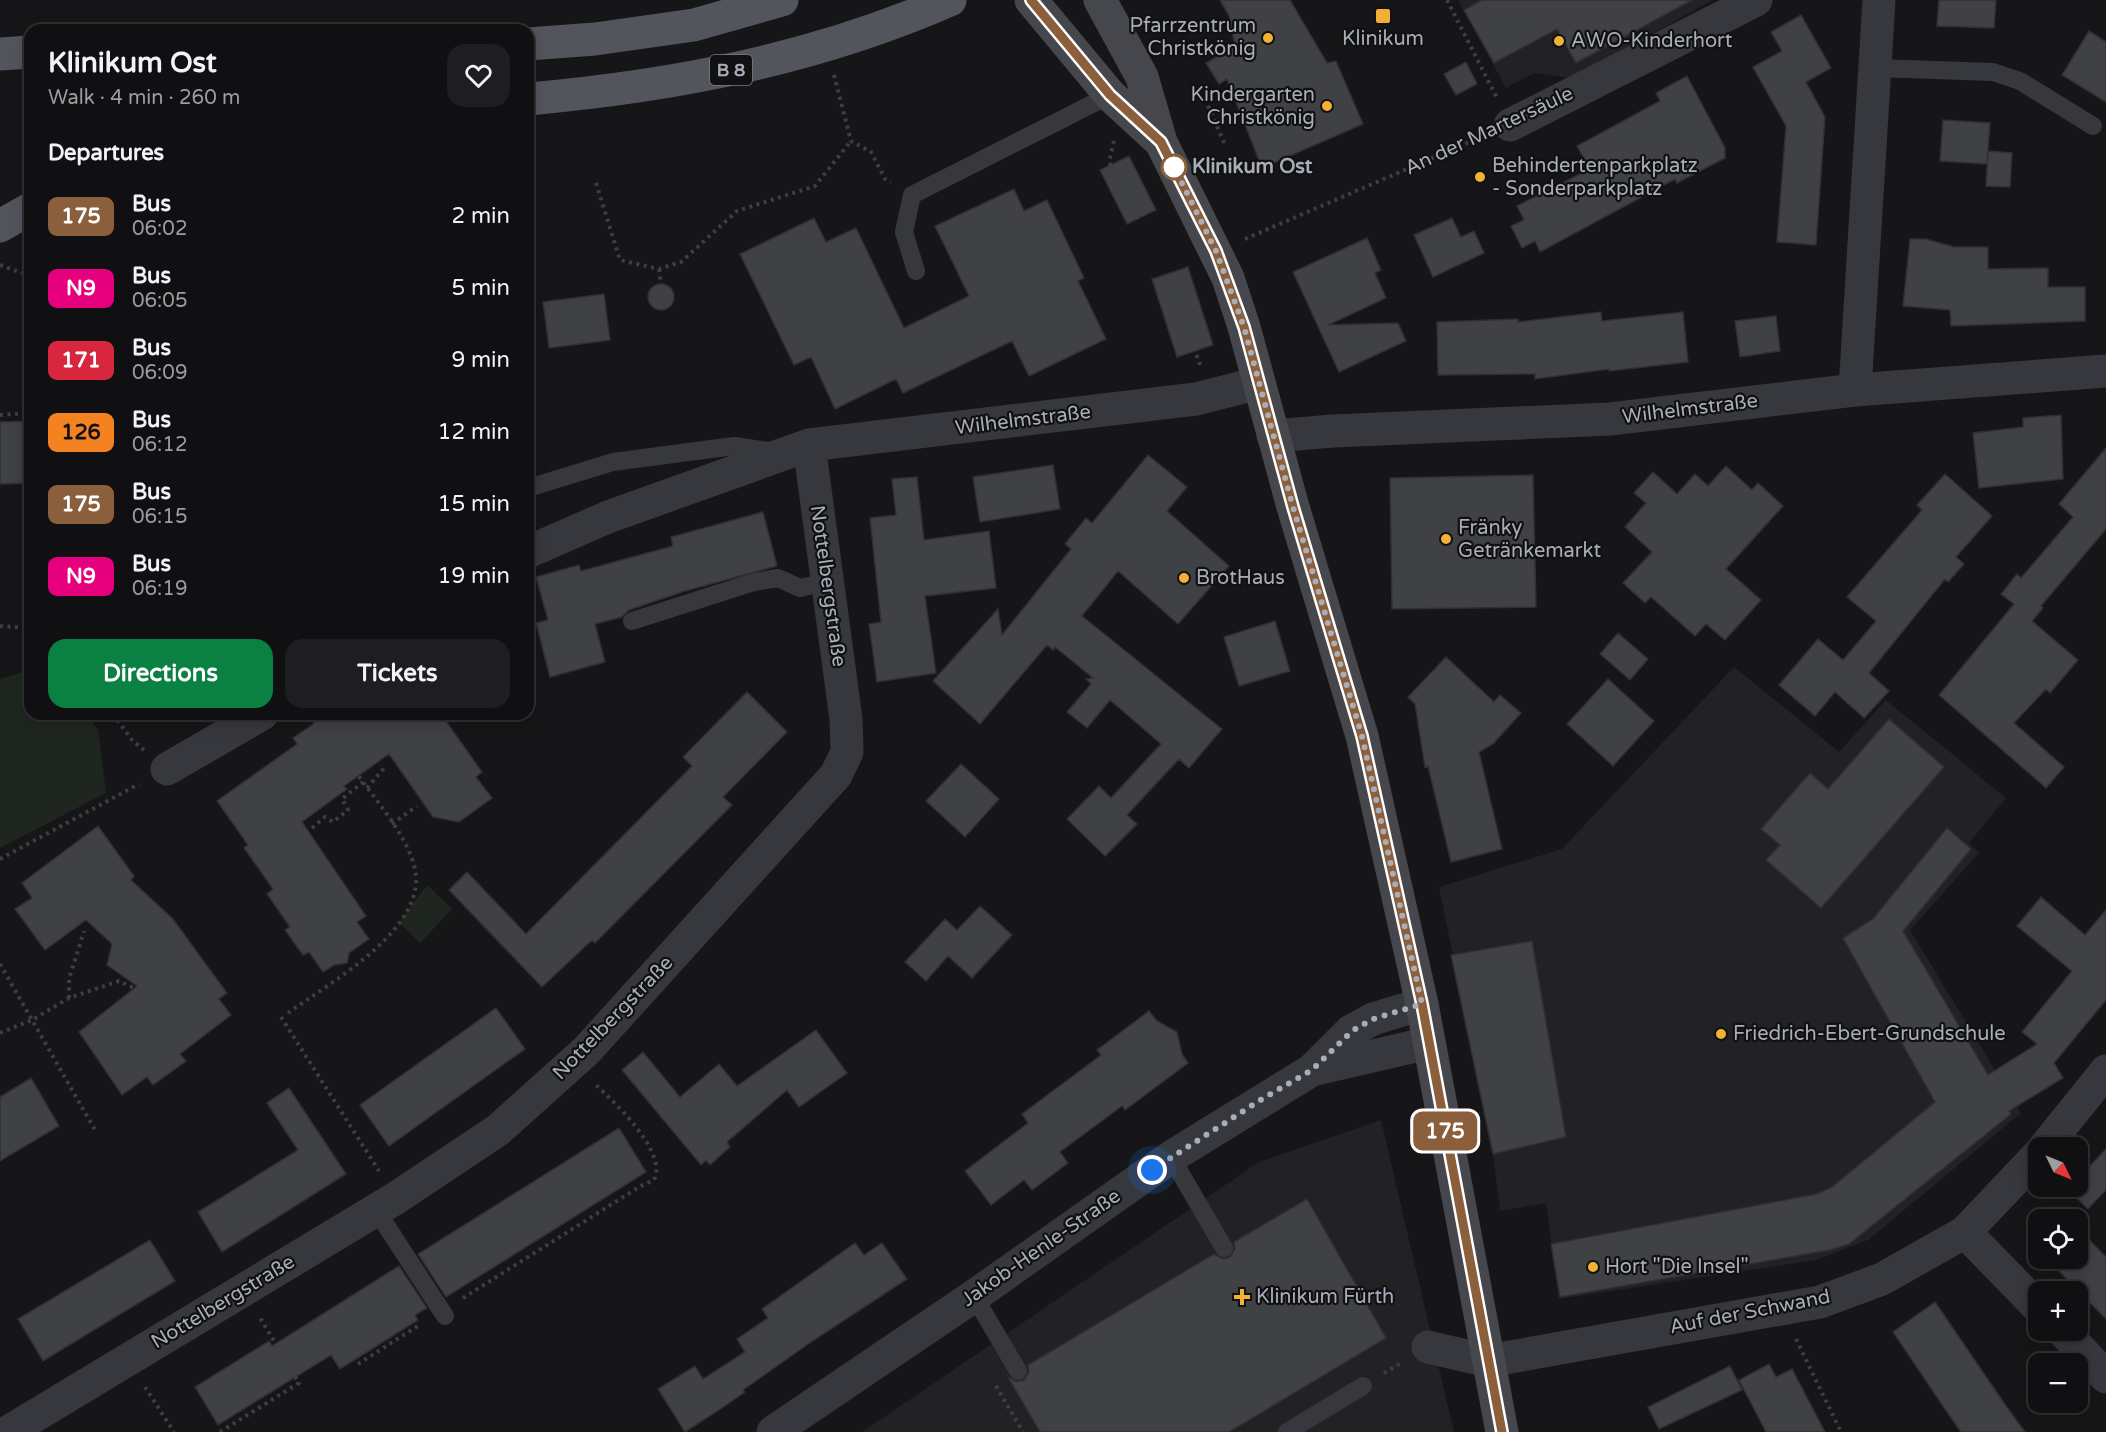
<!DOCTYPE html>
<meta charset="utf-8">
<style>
:root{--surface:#101012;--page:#1e1e20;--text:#f1f3f6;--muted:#9c9d9f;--line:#303032;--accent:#0b8043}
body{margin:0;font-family:"Varela Round",sans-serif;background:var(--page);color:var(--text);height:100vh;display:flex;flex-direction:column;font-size:22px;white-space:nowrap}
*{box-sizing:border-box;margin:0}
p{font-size:20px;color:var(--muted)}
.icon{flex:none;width:33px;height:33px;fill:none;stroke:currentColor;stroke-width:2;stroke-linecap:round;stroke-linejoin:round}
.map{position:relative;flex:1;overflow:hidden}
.details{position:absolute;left:24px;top:24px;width:510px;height:696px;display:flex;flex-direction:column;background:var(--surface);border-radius:18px;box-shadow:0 3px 15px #0003,0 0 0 2px var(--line)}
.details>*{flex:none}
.badge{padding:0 12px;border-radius:9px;font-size:21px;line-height:39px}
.needle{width:39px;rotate:133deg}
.controls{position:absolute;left:2028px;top:1137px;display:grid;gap:12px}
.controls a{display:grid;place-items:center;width:60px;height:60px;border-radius:12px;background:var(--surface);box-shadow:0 3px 15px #0003,0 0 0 2px var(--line);font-size:30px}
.you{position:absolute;width:30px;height:30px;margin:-15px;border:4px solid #fff;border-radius:50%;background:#1a73e8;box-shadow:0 0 0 9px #1a73e833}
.map>.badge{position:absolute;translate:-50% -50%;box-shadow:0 0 0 3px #fff}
h2{padding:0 24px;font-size:22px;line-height:54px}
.round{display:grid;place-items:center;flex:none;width:63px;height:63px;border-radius:18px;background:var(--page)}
.head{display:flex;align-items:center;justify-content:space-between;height:102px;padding:0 24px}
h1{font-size:28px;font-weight:700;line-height:45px}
.primary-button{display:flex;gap:12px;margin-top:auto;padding:12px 24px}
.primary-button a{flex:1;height:69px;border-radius:18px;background:var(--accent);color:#fff;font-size:24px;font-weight:700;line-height:69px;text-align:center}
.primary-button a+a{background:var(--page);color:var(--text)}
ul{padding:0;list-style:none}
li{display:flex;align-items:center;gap:18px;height:72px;padding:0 24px}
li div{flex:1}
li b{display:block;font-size:22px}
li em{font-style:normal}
li .badge{min-width:66px;font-weight:700;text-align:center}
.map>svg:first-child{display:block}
.built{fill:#222225}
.green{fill:#1e261f}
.building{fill:#404145;stroke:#303034;stroke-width:1.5}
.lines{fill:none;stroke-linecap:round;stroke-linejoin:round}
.path{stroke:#3d3f44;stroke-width:4;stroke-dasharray:3 4.5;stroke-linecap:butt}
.lane{stroke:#37383d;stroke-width:18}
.street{stroke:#37383d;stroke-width:33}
.secondary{stroke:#45474d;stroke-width:33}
.primary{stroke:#53555c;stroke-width:33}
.line-casing{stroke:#fff;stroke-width:14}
.line{stroke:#8b5e3c;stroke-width:9}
.walk{stroke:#a8adb8;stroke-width:6;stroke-dasharray:0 10.8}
.poi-dot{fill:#f2b134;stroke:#111113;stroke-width:2}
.stop-dot{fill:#fff;stroke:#8b5e3c;stroke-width:3}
.labels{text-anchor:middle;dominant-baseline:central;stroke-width:4.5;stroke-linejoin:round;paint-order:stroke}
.shield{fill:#111113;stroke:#7b7e86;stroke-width:1.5}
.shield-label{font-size:18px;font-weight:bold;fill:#a8adb8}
.poi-label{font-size:20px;fill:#a8adb8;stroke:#111113;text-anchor:start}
.street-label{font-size:20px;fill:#a8adb8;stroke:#111113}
.stop-label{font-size:20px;font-weight:bold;fill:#a8adb8;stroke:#111113;text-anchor:start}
</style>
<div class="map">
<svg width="2106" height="1432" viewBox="0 0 2106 1432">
<rect width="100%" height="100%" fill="#161618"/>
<!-- built -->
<path class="built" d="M1458 0H1713L1573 78 1534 73 1506 88Z
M1734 667 1839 752 1886 700 2006 798 1969 843 1979 853 1910 930 2021 1113 1868 1240 1816 1260 1559 1299 1546 1203 1500 1211 1493 1154 1439 887 1562 849Z
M1381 1120 1454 1432H862L1259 1162Z"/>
<!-- green -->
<path class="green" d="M30 670V714H86L98 729 106 793 0 848V679Z
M427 885 452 909 420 943 399 922Z"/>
<!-- building -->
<path class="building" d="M1220 0H1290L1327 63 1336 61 1363 124 1262 168 1227 79 1219 84 1206 63 1235 46 1229 16Z
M1482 0H1692L1576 63 1557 29 1494 63 1464 10Z
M1939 0H1996L1994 28 1937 26Z
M1801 15 1831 68 1806 82 1825 117 1816 245 1777 242 1786 126 1753 67 1782 51 1771 32Z
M2089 31 2106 42V102L2062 75Z
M1466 62 1477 84 1456 95 1444 74Z
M1687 76 1725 148V158L1677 183 1675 179 1540 252 1535 241 1522 248 1511 226 1524 220 1517 206 1590 169 1577 146 1660 101 1656 93Z
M1943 120 1990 123 1987 164 1940 161Z
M1988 151 2012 153 2010 187 1986 186Z
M1129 156 1156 210 1127 224 1100 170Z
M1014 189 1024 211 1047 200 1084 278 1078 281 1106 339 1029 376 1012 341 903 393 896 379 835 409 811 357 794 365 740 254 814 218 826 242 856 228 904 328 969 296 935 226Z
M1452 218 1461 237 1474 231 1484 253 1433 277 1414 235Z
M1367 238 1381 270 1375 273 1386 298 1328 325 1398 323 1406 341 1339 372 1293 272Z
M1910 239H1926L1954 247H1988V269L2048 268V287H2085V321L1951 326 1950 310 1903 306Z
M1188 267 1213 345 1177 357 1152 279Z
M648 297a13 13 0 1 1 26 0a13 13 0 1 1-26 0Z
M604 294 610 340 549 348 543 302Z
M1601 312 1602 321 1683 312 1688 362 1609 371V369L1535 379V374L1438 375 1437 322 1518 319V322Z
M1776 316 1780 351 1740 357 1735 321Z
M2061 415 2063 479 1979 488 1973 433 2023 427V418Z
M30 421V483L0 484V422Z
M2106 448V529L2041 606 2043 608 2032 621 2078 660 2050 693 2046 689 2014 723 2064 767 2046 788 1939 695 2014 604 2001 594 2017 574 2021 578 2073 517 2059 504Z
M1148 455 1187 487 1167 511 1229 566 1178 624 1118 571 1082 616 1222 729 1189 768 1179 759 1127 815 1137 824 1105 856 1067 819 1099 786 1111 798 1161 744 1110 700 1087 728 1067 712 1091 684 1086 679 1093 678 1055 647 1053 650 1047 645 980 724 933 681 998 609 1002 635 1071 549 1065 544 1086 518 1092 523Z
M1053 465 1060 509 980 522 973 477Z
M1726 466 1752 490 1758 483 1783 506 1726 569 1761 600 1725 640 1706 624 1695 636 1651 597 1645 603 1623 583 1652 552 1625 527 1646 503 1634 493 1653 472 1677 494 1695 474 1708 486Z
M1945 474 1992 516 1956 557 1964 564 1948 582 1945 579 1869 673 1889 691 1864 718 1835 692 1815 716 1779 685 1818 639 1843 660 1876 621 1847 597 1922 510 1917 505Z
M1533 475 1536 607 1392 609 1390 478Z
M917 477 924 540 989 531 996 588 925 596 936 673 877 682 869 624 881 622 870 518 896 515 892 479Z
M763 512 777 566 685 591 629 610 622 617 595 624 605 662 550 677 536 623 548 620 536 577 579 565 581 571 673 546 671 537Z
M1275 621 1290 671 1239 686 1224 637Z
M1618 633 1648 659 1630 680 1600 654Z
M1446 657 1494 702 1500 695 1521 713 1493 744 1479 752 1502 849 1451 862 1428 766 1425 767 1415 704 1408 697Z
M1608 679 1654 721 1613 766 1567 724Z
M747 692 787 732 723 797 732 805 595 943 592 940 542 987 449 890 467 872 526 934 692 766 683 757Z
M328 714H441L482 772 476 777 492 798 459 822 433 817 389 754 344 786 347 789 302 822 366 916 357 922 369 939 349 953 347 963 334 965 323 972 309 952 303 955 285 930 290 927 267 894 273 889 244 848 248 845 217 801 297 744 293 738Z
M1889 719 1944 767 1821 908 1766 860 1780 845 1761 829 1810 773 1828 789Z
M961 764 999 799 965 837 926 801Z
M98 826 134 876 131 880 173 919 227 993 219 999 231 1015 180 1054 186 1061 153 1085 147 1077 122 1095 79 1032 137 986 107 965 112 944 86 920 45 950 15 909 32 898 22 883Z
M1947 828 1971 849 1903 931 1988 1075 2037 1044 2022 1032 2072 971 2017 926 2041 897 2085 935 2106 910V1000L2054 1063 2063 1078 2009 1111 2011 1114 1849 1244 1830 1250 1560 1297 1551 1244 1817 1194 1832 1187 1935 1102 1843 938 1873 919Z
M980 906 1012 935 972 978 948 956 926 981 905 962 945 919 957 930Z
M1532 941 1566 1137 1493 1154 1451 955Z
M496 1008 525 1049 389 1146 360 1105Z
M1149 1011 1157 1021 1177 1032 1182 1054 1188 1063 1125 1110 1122 1106 1060 1152 1068 1163 1032 1190 1024 1180 991 1205 965 1171 1028 1123 1022 1114 1101 1055 1097 1050Z
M816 1030 847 1073 799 1107 787 1090 727 1142 730 1147 710 1165 706 1160 701 1165 622 1070 643 1052 680 1097 719 1064 737 1086Z
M31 1078 59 1126 0 1161V1097Z
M289 1088 346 1174 222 1252 198 1212 298 1150 267 1103Z
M619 1128 646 1172 446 1297 418 1254Z
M2106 1149V1190L2088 1209 2067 1188 2078 1186V1178Z
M1307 1199 1386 1338 1229 1432H1040L1008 1377 1017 1382 1024 1380 1029 1372 1028 1365 1214 1254 1223 1259 1230 1257 1235 1249 1234 1242Z
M2078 1228 2106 1257V1319L2046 1258H2078Z
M150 1240 175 1281 43 1361 18 1319Z
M855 1243 864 1255 882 1243 907 1279 811 1342 743 1390 745 1392 722 1408 685 1432 658 1389 695 1366 703 1379 745 1352 737 1339 768 1318 762 1309Z
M399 1266 427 1308 415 1315 418 1320 340 1369 331 1355 218 1425 195 1387 269 1341 272 1346Z
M1935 1302 2004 1403 2025 1432H1961L1947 1412 1893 1332Z
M1769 1364 1776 1377 1792 1369 1825 1432H1766L1739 1380Z
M1730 1366 1742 1390 1659 1429 1648 1407Z"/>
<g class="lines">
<!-- path -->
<path class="path" d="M1447 0 1497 98
M834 75 851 141 871 152 885 179 891 182
M1205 99 1226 147
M1114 141 1109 162 1138 220
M596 183 620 260 659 269 681 262 737 211 815 186 851 141
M1245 239 1481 137
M0 265 30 276
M659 269 661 284
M1177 284 1193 334
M1166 287 1185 339
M1194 348 1201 367
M0 415 30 413
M0 626 30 628
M113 714 132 740 144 750
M310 714 316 723
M367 788 386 766
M392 824 417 806
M312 828 325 817 333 822 348 810 342 799 363 782
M0 859 139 784
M0 964 95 1130
M69 998V979L84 931
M288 1013C329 983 432 927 414 865 404 831 375 800 356 772
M281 1017 379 1171
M0 1033 32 1020 69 998 119 981 140 991
M463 1298 639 1187 654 1180C668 1152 615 1103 595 1084
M1796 1339 1841 1432
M358 1364 421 1324
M1384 1373 1401 1363
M996 1386 1023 1432
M145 1387 174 1432
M220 1432 299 1383 259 1316"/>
<!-- lane -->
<path class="lane" d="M1875 68 1993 72 2020 81 2093 126
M916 271 904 232 912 195 1110 95
M528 488 613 462 734 446 776 452
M632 621 754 582 778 578 800 588 827 582
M1171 1157 1224 1248
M376 1210 445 1316
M974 1296 1018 1371
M1287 1432 1363 1386"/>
<!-- street -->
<path class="street" d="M1510 125 1756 0
M1855 390 1879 0
M1273 436 1333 431 1610 419 1855 390 2106 371
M528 552 608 517 809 445 1196 399 1259 383
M167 769 262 714
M1312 1070 1429 1043
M2044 1148 2106 1071
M1965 1232 2038 1307
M2062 1330 2106 1377
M1428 1347 1488 1361 1820 1302 1882 1279 1965 1232 2038 1155
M8 1432 396 1198 498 1130 586 1051 836 775 847 752 846 719 809 445
M773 1432 974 1296 1171 1157 1312 1070 1351 1031 1373 1019 1422 1004"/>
<!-- secondary -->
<path class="secondary" d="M1031 0 1110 95 1161 142
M1100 0 1142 77 1161 142 1228 278 1244 327 1293 507 1362 736 1422 1004 1502 1432"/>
<!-- primary -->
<path class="primary" d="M528 44 595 39 694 25 782 0
M0 54 30 52
M528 99C674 86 815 59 950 0
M0 226 30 209"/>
</g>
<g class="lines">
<!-- line casing -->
<g class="line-casing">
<path id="line" d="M1031 0 1110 95 1161 142 1216 251 1244 327 1293 507 1362 736 1422 1004 1502 1432"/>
</g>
<!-- line -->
<use href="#line" class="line"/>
<!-- walk -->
<path class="walk" d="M1152 1170 1262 1099 1312 1070 1352 1031 1373 1019 1422 1004 1362 736 1293 507 1244 327 1216 251 1174 167"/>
</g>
<!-- markers -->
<g class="poi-dot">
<rect x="1375" y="8" width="16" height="16" rx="3"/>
<circle cx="1268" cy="38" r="6"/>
<circle cx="1559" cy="41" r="6"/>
<circle cx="1327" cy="106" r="6"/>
<circle cx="1480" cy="177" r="6"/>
<circle cx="1446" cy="539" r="6"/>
<circle cx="1184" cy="578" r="6"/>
<circle cx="1721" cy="1034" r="6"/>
<circle cx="1593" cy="1267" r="6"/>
<path d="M1239 1288h6v6h6v6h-6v6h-6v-6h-6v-6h6z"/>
</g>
<circle class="stop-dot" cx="1174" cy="167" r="12"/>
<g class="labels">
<!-- shield labels -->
<rect class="shield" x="710" y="55" width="42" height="30" rx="4.5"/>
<g class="shield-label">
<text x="731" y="70">B 8</text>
</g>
<!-- poi labels -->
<g class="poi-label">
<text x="1256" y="26" text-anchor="end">Pfarrzentrum<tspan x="1256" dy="23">Christkönig</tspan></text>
<text x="1383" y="39" text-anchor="middle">Klinikum</text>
<text x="1571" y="41">AWO-Kinderhort</text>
<text x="1315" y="95" text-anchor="end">Kindergarten<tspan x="1315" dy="23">Christkönig</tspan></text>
<text x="1492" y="166">Behindertenparkplatz<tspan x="1492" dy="23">- Sonderparkplatz</tspan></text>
<text x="1458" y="528">Fränky<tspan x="1458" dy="23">Getränkemarkt</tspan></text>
<text x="1196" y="578">BrotHaus</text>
<text x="1733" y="1034">Friedrich-Ebert-Grundschule</text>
<text x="1605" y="1267">Hort "Die Insel"</text>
<text x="1256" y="1297">Klinikum Fürth</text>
</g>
<!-- street labels -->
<g class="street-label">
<text transform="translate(1489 131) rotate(-25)">An der Martersäule</text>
<text transform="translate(1690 409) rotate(-7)">Wilhelmstraße</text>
<text transform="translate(1023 420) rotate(-7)">Wilhelmstraße</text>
<text transform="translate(828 586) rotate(82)">Nottelbergstraße</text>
<text transform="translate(613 1018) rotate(-46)">Nottelbergstraße</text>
<text transform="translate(1041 1248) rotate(-35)">Jakob-Henle-Straße</text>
<text transform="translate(223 1302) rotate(-31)">Nottelbergstraße</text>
<text transform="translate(1750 1312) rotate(-11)">Auf der Schwand</text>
</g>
<!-- stop labels -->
<g class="stop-label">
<text x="1192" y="167">Klinikum Ost</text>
</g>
</g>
</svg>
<div class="controls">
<a><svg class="needle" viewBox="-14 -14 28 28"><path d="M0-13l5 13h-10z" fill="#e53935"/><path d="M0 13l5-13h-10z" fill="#9c9d9f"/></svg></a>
<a><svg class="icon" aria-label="locate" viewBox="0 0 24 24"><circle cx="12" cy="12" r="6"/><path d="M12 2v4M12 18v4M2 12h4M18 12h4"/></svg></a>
<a>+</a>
<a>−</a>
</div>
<div class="you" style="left:1152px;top:1170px"></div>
<b class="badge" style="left:1445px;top:1131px;background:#8b5e3c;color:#fff">175</b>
<section class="details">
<div class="head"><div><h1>Klinikum Ost</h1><p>Walk · 4 min · 260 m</p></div><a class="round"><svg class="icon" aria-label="heart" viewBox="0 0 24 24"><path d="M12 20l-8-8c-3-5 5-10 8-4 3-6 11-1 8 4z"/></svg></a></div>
<h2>Departures</h2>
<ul>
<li><span class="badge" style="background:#8b5e3c;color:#fff">175</span><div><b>Bus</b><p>06:02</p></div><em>2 min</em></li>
<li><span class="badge" style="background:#e6007e;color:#fff">N9</span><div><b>Bus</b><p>06:05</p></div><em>5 min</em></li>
<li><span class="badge" style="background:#d7263d;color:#fff">171</span><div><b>Bus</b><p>06:09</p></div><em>9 min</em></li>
<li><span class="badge" style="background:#f58220;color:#111">126</span><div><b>Bus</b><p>06:12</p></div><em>12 min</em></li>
<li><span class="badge" style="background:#8b5e3c;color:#fff">175</span><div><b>Bus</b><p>06:15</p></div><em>15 min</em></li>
<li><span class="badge" style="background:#e6007e;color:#fff">N9</span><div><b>Bus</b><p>06:19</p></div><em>19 min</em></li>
</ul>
<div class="primary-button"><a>Directions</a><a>Tickets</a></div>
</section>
</div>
